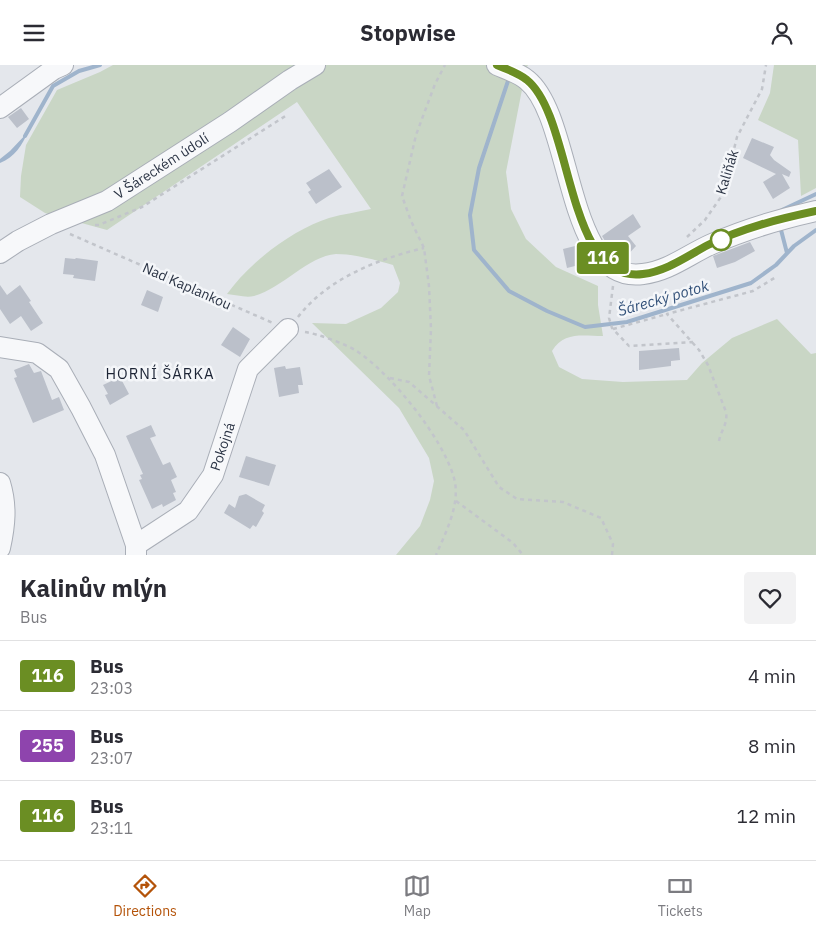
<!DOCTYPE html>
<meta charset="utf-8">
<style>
:root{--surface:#fff;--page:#f2f2f3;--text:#2b2b33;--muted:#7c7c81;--line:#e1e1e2;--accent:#b45309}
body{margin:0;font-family:"IBM Plex Sans",sans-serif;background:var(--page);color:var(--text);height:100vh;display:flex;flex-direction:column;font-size:19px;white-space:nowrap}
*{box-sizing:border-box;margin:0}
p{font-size:16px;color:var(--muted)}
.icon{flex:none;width:28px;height:28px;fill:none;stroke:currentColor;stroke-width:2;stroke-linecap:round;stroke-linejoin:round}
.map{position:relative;height:490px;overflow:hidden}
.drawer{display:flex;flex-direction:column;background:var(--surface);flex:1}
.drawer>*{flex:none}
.badge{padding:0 10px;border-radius:4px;font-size:18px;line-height:32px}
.map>.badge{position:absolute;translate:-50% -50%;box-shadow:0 0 0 2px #fff}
.round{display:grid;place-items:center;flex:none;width:52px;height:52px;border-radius:5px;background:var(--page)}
.head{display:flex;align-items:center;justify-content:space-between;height:85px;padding:0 20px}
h1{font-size:24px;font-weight:700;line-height:38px}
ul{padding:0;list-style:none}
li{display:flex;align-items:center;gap:15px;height:70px;padding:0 20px;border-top:1px solid var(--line)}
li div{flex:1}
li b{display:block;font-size:19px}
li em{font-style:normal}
li .badge{min-width:55px;font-weight:700;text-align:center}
header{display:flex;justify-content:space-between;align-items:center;height:65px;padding:0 20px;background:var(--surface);font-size:22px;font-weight:700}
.tabs{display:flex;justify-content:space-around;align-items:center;height:70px;border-top:1px solid var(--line);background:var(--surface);font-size:14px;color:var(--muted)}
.tabs a{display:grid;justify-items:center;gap:2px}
.tabs .on{color:var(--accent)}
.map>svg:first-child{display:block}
.green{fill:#c9d6c5}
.water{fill:#9fb4cc}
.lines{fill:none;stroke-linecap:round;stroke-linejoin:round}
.stream{stroke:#9fb4cc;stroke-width:4}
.building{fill:#bbc0ca}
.minor-casing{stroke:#a9aeb7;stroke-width:22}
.path{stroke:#c2c5cb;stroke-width:2.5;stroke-dasharray:4 4;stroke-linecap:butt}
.minor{stroke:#f7f8fa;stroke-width:20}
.line-casing{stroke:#fff;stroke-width:11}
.line{stroke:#6b8e23;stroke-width:8}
.stop-dot{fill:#fff;stroke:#6b8e23;stroke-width:2.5}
.labels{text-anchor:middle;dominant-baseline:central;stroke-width:5;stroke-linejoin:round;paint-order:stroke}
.street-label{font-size:14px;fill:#2b3445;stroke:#f4f6f9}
.water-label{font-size:15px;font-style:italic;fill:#34527a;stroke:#f4f6f9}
.neighbourhood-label{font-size:15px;letter-spacing:1px;fill:#1d2536;stroke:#f4f6f9}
</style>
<header><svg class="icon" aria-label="menu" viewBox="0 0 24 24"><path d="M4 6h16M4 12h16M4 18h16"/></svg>Stopwise<svg class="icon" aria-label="person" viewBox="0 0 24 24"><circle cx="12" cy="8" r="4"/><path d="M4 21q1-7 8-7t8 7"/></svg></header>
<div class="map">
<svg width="816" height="490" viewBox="0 0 816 490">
<rect width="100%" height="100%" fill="#e4e7ec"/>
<!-- green -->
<path class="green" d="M113 0H528L526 4 506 107 511 144 526 174 556 202 598 221V240L603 271C583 271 564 266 552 286L559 302 582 314 623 317 687 315 702 298 732 273 777 254 811 289 816 288V490H396L420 461 430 435 434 416 429 393 399 343 312 258 346 259 381 243 398 227 400 218 393 200C375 195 356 189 336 189 308 191 283 223 254 231 246 233 236 230 227 229 250 197 292 165 329 153 343 149 358 147 371 144L297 37 107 165 45 148 20 132 21 111 26 80 57 25 100 7Z
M774 0H816V123L801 131 798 75 758 55 770 28Z"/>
<!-- water -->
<path class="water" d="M28 67C22 80 15 92 0 98V94L10 86Z"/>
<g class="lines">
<!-- stream -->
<path class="stream" d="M509 13 479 103 470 150 474 185 509 226 547 246 585 262 627 257 751 218 776 200 794 181 816 165
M25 71 53 21 79 6 100 0
M782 145 816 129
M780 161 787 188"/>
</g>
<!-- building -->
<path class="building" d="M21 43 29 54 17 63 8 52Z
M752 73 774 82 770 90 774 95 791 107 789 112 782 109 790 123 773 134 763 117 776 109 743 93Z
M329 104 342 122 316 139 308 127 311 125 306 118Z
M633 149 641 162 628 171 636 181 624 194H623L608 181 602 171Z
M750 177 755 186 735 197 717 203 713 191Z
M579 180 583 199 567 203 563 184Z
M65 193 75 194 76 193 98 196 95 216 73 213 74 210 63 209Z
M0 220 7 230 20 220 31 236 29 237 43 258 31 266 21 251 10 259 0 244Z
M147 225 163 232 158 247 141 240Z
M233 262 250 274 240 292 221 280Z
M679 283 680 295 671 296V301L639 305V286Z
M29 299 34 308 41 306 52 335 59 332 64 345 33 358 14 313 17 312 14 305Z
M285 301 286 304 300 302 303 320H298L299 328 279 332 274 303Z
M120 312 129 329 110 340 105 330 108 329 103 320Z
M151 360 156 371 150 373 163 400 170 397 177 412 171 415 176 427 173 428 176 435 163 442 162 439 152 444 139 415 142 414 140 410 143 409 126 371Z
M246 391 276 400 269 421 239 412Z
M246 429 265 440 262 446 264 448 256 462 253 460 250 464 224 448 229 439 235 443 239 431Z"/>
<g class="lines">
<!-- minor casing -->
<g class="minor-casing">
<g id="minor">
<path d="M497 0C506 4 519 8 527 15 574 53 565 220 643 209 669 206 689 189 712 179 746 164 780 154 816 146"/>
<path d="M0 43 54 4 63 0"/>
<path id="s1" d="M0 188 18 176 51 159 107 136 230 57 290 15 315 0"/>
<path d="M0 282 37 288 59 304 81 343 105 390 136 480V490"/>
<path d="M0 418C7 441 5 460 0 483"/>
<path id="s2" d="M136 480 188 446 213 410 248 304 288 264"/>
</g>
</g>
<!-- path -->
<path class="path" d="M95 160H99L142 142 287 50
M70 169 273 258
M687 172 705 155 723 129 737 72 762 24 766 0
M613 221 609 253 612 263 629 281 693 277
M298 252C328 213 378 194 424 183
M613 264 667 249
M305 267C318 269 343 278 355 285 390 307 443 373 454 413 461 438 446 467 436 490
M390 313 409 317 464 365 499 422 517 434 563 437 601 453 613 479 612 490
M437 341 429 311 431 264 429 221 424 183 411 156 402 131 416 70 435 19 445 0
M719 376C721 365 728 359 726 347L708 300 699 285 667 249 753 226 776 212
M456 436 513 478 523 490"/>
<!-- minor -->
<use href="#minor" class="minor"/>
</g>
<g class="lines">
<!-- line casing -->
<g class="line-casing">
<path id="line" d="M497 0C506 4 519 8 527 15 574 53 565 220 643 209 667 206 687 191 708 180 742 163 779 154 816 146"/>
</g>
<!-- line -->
<use href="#line" class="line"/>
</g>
<!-- markers -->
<circle class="stop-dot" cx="721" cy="175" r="10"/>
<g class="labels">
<!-- street labels -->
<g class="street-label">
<text stroke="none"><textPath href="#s1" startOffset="184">V Šáreckém údolí</textPath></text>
<text transform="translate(727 107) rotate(-73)">Kaliňák</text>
<text transform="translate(187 221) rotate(24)">Nad Kaplankou</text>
<text stroke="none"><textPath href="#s2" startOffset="136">Pokojná</textPath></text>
</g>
<!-- water labels -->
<g class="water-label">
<text transform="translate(663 233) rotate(-16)">Šárecký potok</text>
</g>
<!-- neighbourhood labels -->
<g class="neighbourhood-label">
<text x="160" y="308">HORNÍ ŠÁRKA</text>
</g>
</g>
</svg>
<b class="badge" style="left:603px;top:193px;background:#6b8e23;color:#fff">116</b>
</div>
<section class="drawer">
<div class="head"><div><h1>Kalinův mlýn</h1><p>Bus</p></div><a class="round"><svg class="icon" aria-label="heart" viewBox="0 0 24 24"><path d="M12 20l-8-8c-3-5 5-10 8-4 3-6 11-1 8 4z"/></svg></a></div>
<ul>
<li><span class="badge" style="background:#6b8e23;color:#fff">116</span><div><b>Bus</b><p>23:03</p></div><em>4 min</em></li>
<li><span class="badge" style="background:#8e44ad;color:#fff">255</span><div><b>Bus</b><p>23:07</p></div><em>8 min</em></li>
<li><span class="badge" style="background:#6b8e23;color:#fff">116</span><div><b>Bus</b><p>23:11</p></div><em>12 min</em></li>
</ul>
</section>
<nav class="tabs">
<a class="on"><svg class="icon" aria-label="directions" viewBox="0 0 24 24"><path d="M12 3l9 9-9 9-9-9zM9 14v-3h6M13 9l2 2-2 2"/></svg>Directions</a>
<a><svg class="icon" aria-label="map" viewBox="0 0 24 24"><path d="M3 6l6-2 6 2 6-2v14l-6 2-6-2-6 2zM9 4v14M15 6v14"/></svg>Map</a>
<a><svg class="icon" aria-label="tickets" viewBox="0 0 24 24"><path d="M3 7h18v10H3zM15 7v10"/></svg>Tickets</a>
</nav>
